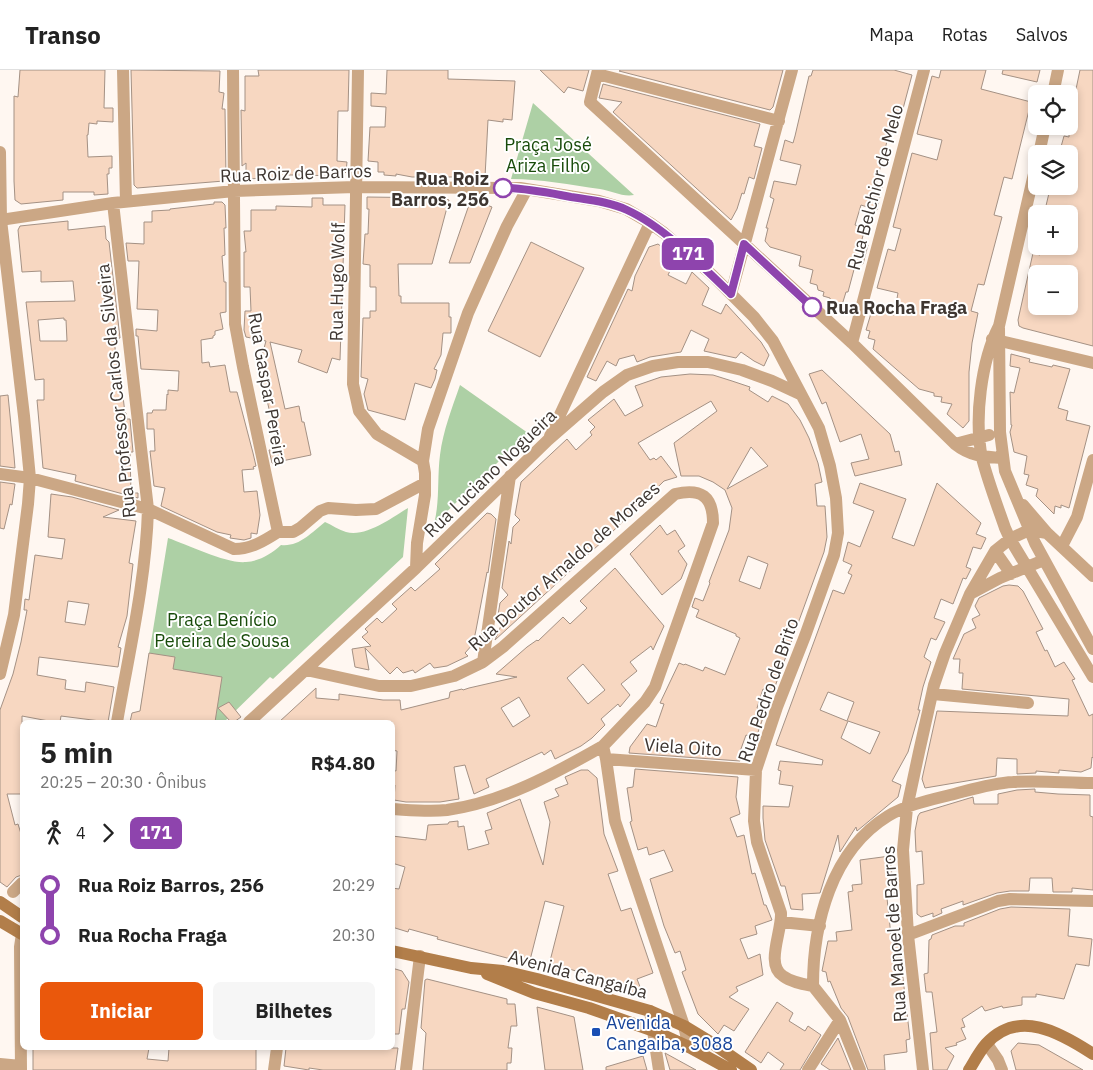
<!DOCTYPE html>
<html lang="pt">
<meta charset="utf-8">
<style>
:root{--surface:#fff;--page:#f6f6f6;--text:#222;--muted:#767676;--line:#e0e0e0;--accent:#ea580c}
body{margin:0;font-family:"IBM Plex Sans",sans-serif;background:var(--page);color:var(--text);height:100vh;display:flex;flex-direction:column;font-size:19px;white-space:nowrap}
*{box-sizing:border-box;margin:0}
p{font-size:16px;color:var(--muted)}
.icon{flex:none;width:28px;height:28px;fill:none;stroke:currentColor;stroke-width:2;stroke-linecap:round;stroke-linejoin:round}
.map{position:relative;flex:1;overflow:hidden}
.panel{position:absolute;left:20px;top:650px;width:375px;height:330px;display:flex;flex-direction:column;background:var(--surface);border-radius:8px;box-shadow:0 2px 8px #0003}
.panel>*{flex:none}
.badge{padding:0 10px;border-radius:8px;font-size:18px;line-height:32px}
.controls{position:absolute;left:1028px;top:15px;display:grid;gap:10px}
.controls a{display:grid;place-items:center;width:50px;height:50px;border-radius:8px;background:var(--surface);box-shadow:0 2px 8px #0003;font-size:25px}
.map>.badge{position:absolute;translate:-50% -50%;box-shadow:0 0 0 2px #fff}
.legs{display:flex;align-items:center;gap:8px;height:55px;padding:0 20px;font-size:16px}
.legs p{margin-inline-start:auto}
.headline{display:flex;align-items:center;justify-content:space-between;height:85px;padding:0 20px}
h1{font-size:28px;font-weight:700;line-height:38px}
.cta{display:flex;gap:10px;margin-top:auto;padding:10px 20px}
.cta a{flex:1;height:58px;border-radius:8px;background:var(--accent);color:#fff;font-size:20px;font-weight:700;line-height:58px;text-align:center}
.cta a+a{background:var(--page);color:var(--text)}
ul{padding:0 20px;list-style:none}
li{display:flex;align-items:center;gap:18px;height:50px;font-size:19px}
li i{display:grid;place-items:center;width:8px;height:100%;margin:0 6px;background:currentColor}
li i::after{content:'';width:12px;height:12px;margin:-6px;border:4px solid;border-radius:50%;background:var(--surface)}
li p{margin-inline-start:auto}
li:first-child i{background:linear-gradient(#0000 50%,currentColor 0)}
li:last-child i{background:linear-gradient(currentColor 50%,#0000 0)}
header{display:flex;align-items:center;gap:30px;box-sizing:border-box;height:70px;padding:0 25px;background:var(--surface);border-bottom:1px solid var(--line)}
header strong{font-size:24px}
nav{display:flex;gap:28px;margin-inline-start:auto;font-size:18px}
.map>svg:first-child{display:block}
.green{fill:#add0a5}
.building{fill:#f7d7c1;stroke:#a49184;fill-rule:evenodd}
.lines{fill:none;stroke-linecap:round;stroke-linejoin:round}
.street{stroke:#cba785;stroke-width:12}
.secondary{stroke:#b27e4a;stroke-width:12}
.line-1-casing{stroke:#fff;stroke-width:11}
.line-1{stroke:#8e44ad;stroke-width:8}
.stop-1-dot{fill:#fff;stroke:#8e44ad;stroke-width:2.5}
.transit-dot{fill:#1a4fb4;stroke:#fff;stroke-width:2}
.labels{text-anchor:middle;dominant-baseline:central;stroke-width:4;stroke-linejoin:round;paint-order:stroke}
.park-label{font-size:18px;fill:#184b0a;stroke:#fff}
.street-label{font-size:18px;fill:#3e3631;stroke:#fff}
.stop-label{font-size:18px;font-weight:bold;fill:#3e3631;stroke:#fff;text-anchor:end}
.transit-label{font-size:18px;fill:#164399;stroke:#fff;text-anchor:start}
</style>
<header>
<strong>Transo</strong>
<nav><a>Mapa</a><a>Rotas</a><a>Salvos</a></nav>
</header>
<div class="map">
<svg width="1093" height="1000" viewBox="0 0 1093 1000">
<rect width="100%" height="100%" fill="#fff7f1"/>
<!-- green -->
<path class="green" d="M533 33 634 125C622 127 612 121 600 119 571 115 540 109 511 109Z
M460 315 528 363 434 454C440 431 437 408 440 385 443 361 452 338 460 315Z
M408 438 403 487 273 609 270 607 224 652H138L168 468C188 475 227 494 246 492 260 491 271 484 281 475 299 477 311 463 325 452 332 455 339 460 346 462 365 468 393 447 408 438Z"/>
<!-- building -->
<path class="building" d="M20 0H105L104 38H113V52L97 51V54L89 53 88 65H87L88 87 112 86V98H109V104H107L108 124 94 125V122H63V130L21 134 15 130 14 111V26L18 27Z
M131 0 220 1 219 22 224 23 222 39H225L226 109 224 111 137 118 134 115Z
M258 0H349L348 41H338L337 91 347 92 346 102 342 106 296 105H287V107L246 109V93L242 96 241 40 245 41V6H259Z
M387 0H448V9L515 11 512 50 503 49V52L488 50 485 107H412L396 104V106L384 105V102H378V92L368 91 370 57H385L386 37 371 36V23L386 24Z
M540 0H589L583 21 568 17 564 23Z
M621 0H783L773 37 770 40 619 1Z
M813 0H894L912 5 900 50 893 48 876 114 882 117 877 140 861 135 855 155 865 158 861 173 868 175 863 194 856 192 848 222H846L842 235 831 232 830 228 823 226 824 222 818 220 817 215 810 213 813 200 799 196 801 186 770 177 765 171 768 158H766L774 129 770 127 774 111 796 115 801 95 780 90 785 70 793 73 795 66 809 6H811Z
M941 0H986L981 19 1031 32 1012 109 1004 107 994 145 1002 147 984 215 978 214 971 241 978 243 972 273 969 302V351L963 358 947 344 952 334 941 332 942 327 934 326V323L919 319 873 279 875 270 868 268 870 261 866 260 872 240 894 245 898 223 877 218 888 179 895 181 901 159 893 157 912 83 937 90 942 70 917 64 932 6 939 8Z
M1003 0H1040L1037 12 1002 4Z
M1080 0H1093V276L1023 258 1019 256 1018 250 1033 183 1040 185 1042 176H1069V144H1044L1050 119 1069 124V84H1059L1064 66 1069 67V42L1071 43ZM1036 204H1069V236H1036Z
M603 14 760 54 754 76 762 78 754 109 749 107 744 124 742 123 737 139 731 150 613 42 622 32 599 28Z
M367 127 443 128 449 130 432 194H398L399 226H401V233H449V247H451V263H443L441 285 434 299 437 300 435 309 431 318 415 313 405 350 368 340 364 324 368 309 361 307 363 248H370V241H376V217H370V195L363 194 365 164H368L369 139H367Z
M312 128H323V135H345L340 290 332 288 327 303 298 292 302 280 270 272 285 339 299 336 302 352H304L311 385 272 393 269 380 278 379 258 290 261 289 266 271 246 267 244 260 245 241H251L250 217H244V182H246L244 161H251V140H276V136L312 137Z
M471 129H484L482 133 492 137 470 193H449Z
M214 132H222L225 135 226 158H224L225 185 222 186 224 212H226V242L220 243 223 259 215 261V265L213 266V268L201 270 202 293 209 292 210 297 225 295 230 322H237L253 383 256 396 253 397 254 399 242 400 244 422 257 421 260 445 257 464 251 463V468L244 470 230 468 231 465 217 462 161 436 165 418 154 416 150 381H155L154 359H147V343H152L153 340H166L167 324 168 325V320L178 321 179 301 141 299 138 266H136V259L157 261 158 240 137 239 139 191H128L126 173 144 174V152H152V141L170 140V139L214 134Z
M68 151V160L105 156 106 169 109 172 120 268 114 269 117 295 119 294 125 343H126L127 349H130L133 382H130L131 423H138V428L75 411 76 405 43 398 37 330H44V309L35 310 26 232 75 231 73 211 41 212V201L22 202 18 160 20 156ZM64 248V250H66L67 271H40L38 250Z
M531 172 584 198 540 287 488 261Z
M658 174 676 188 668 205 686 214 692 202 709 218 702 235 721 244 726 234 761 272 769 285 764 296 754 291 741 282 736 288 704 281 709 269 691 260 681 282 650 287 637 292 634 285 619 289 616 296 607 291 596 311 587 307 628 219 632 221 635 206 649 177Z
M1011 284 1030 289 1029 292 1052 297 1053 295 1070 299 1058 338 1068 341 1066 350 1090 356 1069 438 1061 435V438L1055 436 1054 444 1036 426 1038 419 1026 415 1029 405 1024 404 1027 386 1014 382 1010 362 1012 355H1011L1010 322 1014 323 1020 298 1010 296Z
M822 300 890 364 895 382 899 381 902 395 855 406 851 393 869 389 861 364 840 372 826 332 822 334 809 304Z
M690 304 713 305 732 311 750 317 749 320 768 332 772 326 788 334 800 350 809 368 818 393 822 412 815 414 817 436H825L827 467 824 482 773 622 763 619 757 638 765 642 756 668 746 665 738 687H741L740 691 629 683 630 677 647 654 656 657 664 634 660 633 679 593 684 595 685 594 703 601 705 597 725 605 740 568 736 566V564L696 547 699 540 692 537 695 528 703 531 710 513 709 512 729 460 732 438 725 420 713 412 699 406H681L674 373 717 341 711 331 638 373 650 390 654 388 656 390 661 386 677 407 664 411 605 469 495 570 505 546 498 545 500 533 508 525 502 518 509 471 511 474 513 457 520 450 515 445 521 412 567 369 576 380 592 365 590 362 595 357 588 350 614 329 625 346 643 336 635 316 661 307ZM751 377 768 396 727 419ZM748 486 768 494 760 519 739 511Z
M8 325 14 386 15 398 0 396V326Z
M0 412 15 414 12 435 10 434 4 459 0 458Z
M860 413 906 429 892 468 914 476 937 413 981 453 976 464 986 468 981 479 973 477 966 497 971 499 966 509 963 508 953 534 941 529 934 548 945 552 936 570 931 568 924 587 931 592 923 617 918 640H920L908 682 892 711 901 715 898 727 857 761 856 757 840 782 838 765 820 823 802 824 803 840 791 839 785 816H781L765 770 763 748V736L789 737 793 716 779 714 781 701 778 700 780 691 822 695 823 690 776 675 833 520 844 524 852 505 848 503 852 495 843 491 848 472 860 477 874 441 853 433ZM828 622 854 632 847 651 820 640ZM848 651 880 662 870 684 841 668Z
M51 424 72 427 119 440 103 447 136 451 129 493 133 494 127 546 118 577 121 578 118 597 39 587 37 605 66 610 65 619 85 622 86 612 114 617 108 652 61 646 60 652H54L22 646V724H7L15 755 18 754 22 767V805L16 807 7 817 0 812V640L13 604 21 572 27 540H24L25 529 29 530 35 485 62 489 65 469 48 467ZM68 531 89 534 85 555 65 552Z
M487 443 491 444 496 449 488 503 487 502 476 560 473 574 465 583 468 586 447 596 434 598 430 593 415 603 413 600 403 603 397 597 390 604 365 578 369 600 355 597 352 579 371 576 362 567 368 562 365 559 377 548 382 553 397 539 392 534 411 517 415 521 440 499 435 494Z
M660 455 667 465 675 460 685 476 678 481 687 494 681 509 662 525 630 484Z
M615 498 664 556 653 580 651 576 630 592 637 601 621 614 630 625 620 637 618 634 601 649 605 655 592 668 581 676 555 689 551 680 544 685 542 682 486 709 489 717 474 724 465 695 454 697 459 729 440 732H406L394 730 395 715H392V700L396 701 397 681 392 680V652H279L316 618V628L339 630V624L383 630H400L401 640 449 628 450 622 462 619 463 620 469 618 517 607 496 604 527 577 537 570 538 571 563 547 570 554 587 538 580 531ZM583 594 605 620 588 634 567 608ZM519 627 530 646 513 657 501 638Z
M1009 515 1018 516 1023 521 1043 559 1036 562 1045 581 1047 580 1055 597 1064 592 1075 609 1072 610 1089 646 1093 644V688L1092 687 1091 698 1081 702 1059 700V703L1036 701V703L1017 704V689L997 688 996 706 925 718 922 709 937 641 1068 646 1069 629 962 619 963 603H959L960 589H953L964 564 976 558 972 549 980 545 975 536 979 528 1003 516Z
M149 583 175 587 173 599 222 607 215 652H130L132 643 140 641Z
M229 632 241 647 234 652H231L218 638Z
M635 699 738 707 736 727 740 744 730 748 737 767 744 765 752 804 755 803 764 835H766L772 850 755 856 757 864 740 869 748 889 760 884 763 905 736 917 738 921 729 927 749 939 734 961 724 955 718 964 698 944 682 902 686 900 680 881 675 883 664 856 650 809 673 801 664 780 649 785 647 777 638 780 630 752 632 751 627 718 633 717Z
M581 700H588L597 708 604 764 618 801 608 804 621 841 631 838 653 903 637 909 644 927 592 912 594 906 569 899 568 905 548 899 564 836 545 831 529 894 437 869 438 867 409 859 408 862 392 857V818L399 819 405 797 392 793V766L426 770 428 755 448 754 449 752 458 751V757L464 756 468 780 489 774 485 761 492 759 487 743 520 729 543 795 550 752 544 732 559 726 555 719 568 714 565 707Z
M1035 719V722L1058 724 1090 725V746L1093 747V820L1072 818V822H1053L1052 808H1030L1029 821H1010L997 823 963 835V831L941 839 942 843 933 847V843L921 847 917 844V815L924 814 922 781 916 782 915 761 918 746 920 743 973 727 974 734H998V724L1017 720Z
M890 786 892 805H895V825L887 828 891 866 898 865 910 969 906 970 907 982 884 985 885 1000H868L848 947 841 938 830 911 828 912 826 902 822 901 828 871H837L836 862 852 860 848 822 853 821 852 815 862 814 860 790Z
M1011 837 1070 839 1068 866 1092 869 1089 896 1076 894 1064 929 1036 924V927H1022V935L1003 938 1002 936 985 941 982 936 962 949 965 957 961 958 966 969 956 973 957 975 945 978 954 986 947 1000H933L930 963 937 962 932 922H926L924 904 928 903 929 870 931 869 932 865 955 856H964V853L1000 839Z
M392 898 402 901 409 912 405 939H402L399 964H392Z
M427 909 507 929V934H515L517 956H511L508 978H512L511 993H507V1000H423L426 963 421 958 425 910Z
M777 932 793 943 789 951 805 961 808 956 821 965 800 1000H780L784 994 768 982 761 993 745 982Z
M537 937 574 947 583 1000H545Z
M838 968 851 1000H830L821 994Z
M1018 973 1039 975 1083 1000H1016L1011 981Z
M33 978H93V979L107 978H149L147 989 168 991 169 978H256V1000H33Z
M286 978H398L395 1000H323L309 998V1000L284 996Z
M665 983 696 1000H670Z
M643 986 647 1000H606V997Z"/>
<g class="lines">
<!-- street -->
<path class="street" d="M123 0 126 132
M233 0 235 254 243 297 278 462
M358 0 353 314 359 341 377 364 423 391
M598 0 590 32 852 273 955 374C970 386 984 387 1003 388
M597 4 779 51
M1053 24 1058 0
M0 82 1 150 24 346 30 408 28 434 14 545 0 604
M1039 84 1045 56
M1036 95 999 256C981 291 974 349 982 388 988 411 997 435 1005 458L1010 469 1093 607
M113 133 148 439C146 511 129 582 117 652
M0 150 113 133 234 121 355 117 520 118 599 131 626 139 650 153 664 163 711 204 754 247 773 271 819 358 830 396 836 428 838 463 834 485 805 566 777 637 756 700 754 751 757 772 781 843C782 862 765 895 783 906 791 912 803 914 813 916 813 854 831 781 888 746 906 735 930 730 950 725 970 720 992 713 1013 712 1039 710 1067 713 1093 713
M731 224 792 0
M999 258 1000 362 1005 401 1035 473 1093 579
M992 269 1093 293
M852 273 924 0
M550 366 650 153
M955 374 989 365
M0 404 30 408 148 439 234 479C251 479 264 471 278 462
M1023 435 1047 463 1093 506
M278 462H293L300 458 320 441 328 438 356 440 376 439 425 413
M1062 476 1077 447 1093 390
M995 481 1011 504
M416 498 417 473 425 425V403L423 391 428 359 468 243 507 156 527 119
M970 524 1000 508 1044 490
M483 592 510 406
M306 600 379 616H411L454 606 483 592 503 577 675 424C701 418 713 426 713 453L655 617 645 632 603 676 606 689 615 751 684 956 689 977
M933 624 1028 633
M249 652 416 498 548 370 603 322 627 305 653 296 678 292H708L742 300 772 311 800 324
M606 689 756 700
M392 739C410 740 429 742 447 740 503 732 554 704 603 676
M13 822 22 813
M781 852 820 856
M908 865 998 831 1010 829 1093 831
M813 916 840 950 860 1000
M650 941 659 1000
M987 974 998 990 1002 1000
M0 994 21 996
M21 1000 20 877 22 864
M274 1000 277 978
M406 1000 420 886
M808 1000 840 950
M923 1000 908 865 903 780 907 738 919 682 934 615 945 583 970 524 995 481 1010 469 1029 460 1047 463"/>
<!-- secondary -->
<path class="secondary" d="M0 832 22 847
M0 851 22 864
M392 881 471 898 503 901 537 909 650 941 684 956 712 973 751 1000
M487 904 534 923 589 938 654 961 689 977 731 1000
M969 1000C974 992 979 982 986 974 1018 938 1061 963 1093 984"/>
</g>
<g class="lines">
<!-- line-1 casing -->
<g class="line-1-casing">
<path id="line-1" d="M503 118C526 118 549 123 571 127 590 130 610 132 627 140 664 157 702 196 731 224L744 174 812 237"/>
</g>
<!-- line-1 -->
<use href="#line-1" class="line-1"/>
</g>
<!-- markers -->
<g class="stop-1-dot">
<circle cx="503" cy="118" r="9"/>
<circle cx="812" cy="237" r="9"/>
</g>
<rect class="transit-dot" x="591" y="957" width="10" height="10" rx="2.5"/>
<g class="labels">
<!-- park labels -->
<g class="park-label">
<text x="548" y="74">Praça José<tspan x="548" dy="21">Ariza Filho</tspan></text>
<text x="222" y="549">Praça Benício<tspan x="222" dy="21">Pereira de Sousa</tspan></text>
</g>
<!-- street labels -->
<g class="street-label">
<text transform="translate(296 103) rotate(-2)">Rua Roiz de Barros</text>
<text transform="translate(875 117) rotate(-75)">Rua Belchior de Melo</text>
<text transform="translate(337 212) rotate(-89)">Rua Hugo Wolf</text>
<text transform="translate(268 319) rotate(80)">Rua Gaspar Pereira</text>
<text transform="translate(116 321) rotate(-96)">Rua Professor Carlos da Silveira</text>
<text transform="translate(490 403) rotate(-44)">Rua Luciano Nogueira</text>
<text transform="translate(564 496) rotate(-41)">Rua Doutor Arnaldo de Moraes</text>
<text transform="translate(768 620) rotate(-71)">Rua Pedro de Brito</text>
<text transform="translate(683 677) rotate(4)">Viela Oito</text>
<text transform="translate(894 864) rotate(-94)">Rua Manoel de Barros</text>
<text transform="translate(578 904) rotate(15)">Avenida Cangaíba</text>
</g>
<!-- stop labels -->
<g class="stop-label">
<text x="489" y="108">Rua Roiz<tspan x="489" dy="21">Barros, 256</tspan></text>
<text x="826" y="237" text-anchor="start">Rua Rocha Fraga</text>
</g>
<!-- transit labels -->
<g class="transit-label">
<text x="606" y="952">Avenida<tspan x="606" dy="21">Cangaiba, 3088</tspan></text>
</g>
</g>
</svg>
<div class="controls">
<a><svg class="icon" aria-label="locate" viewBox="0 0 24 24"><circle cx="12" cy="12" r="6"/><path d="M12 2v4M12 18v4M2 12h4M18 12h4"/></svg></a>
<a><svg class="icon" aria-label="layers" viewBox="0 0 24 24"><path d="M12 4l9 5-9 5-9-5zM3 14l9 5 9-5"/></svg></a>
<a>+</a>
<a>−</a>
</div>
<b class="badge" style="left:688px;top:184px;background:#8e44ad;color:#fff">171</b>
<section class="panel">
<div class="headline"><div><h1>5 min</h1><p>20:25 – 20:30 · Ônibus</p></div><b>R$4.80</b></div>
<div class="legs"><svg class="icon" aria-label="walk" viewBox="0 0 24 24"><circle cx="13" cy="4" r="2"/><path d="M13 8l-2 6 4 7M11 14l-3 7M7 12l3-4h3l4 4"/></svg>4<svg class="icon" aria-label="forward" viewBox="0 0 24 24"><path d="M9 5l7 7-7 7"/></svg><b class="badge" style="background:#8e44ad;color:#fff">171</b></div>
<ul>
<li><i style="color:#8e44ad"></i><b>Rua Roiz Barros, 256</b><p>20:29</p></li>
<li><i style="color:#8e44ad"></i><b>Rua Rocha Fraga</b><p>20:30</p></li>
</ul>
<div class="cta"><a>Iniciar</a><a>Bilhetes</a></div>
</section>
</div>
